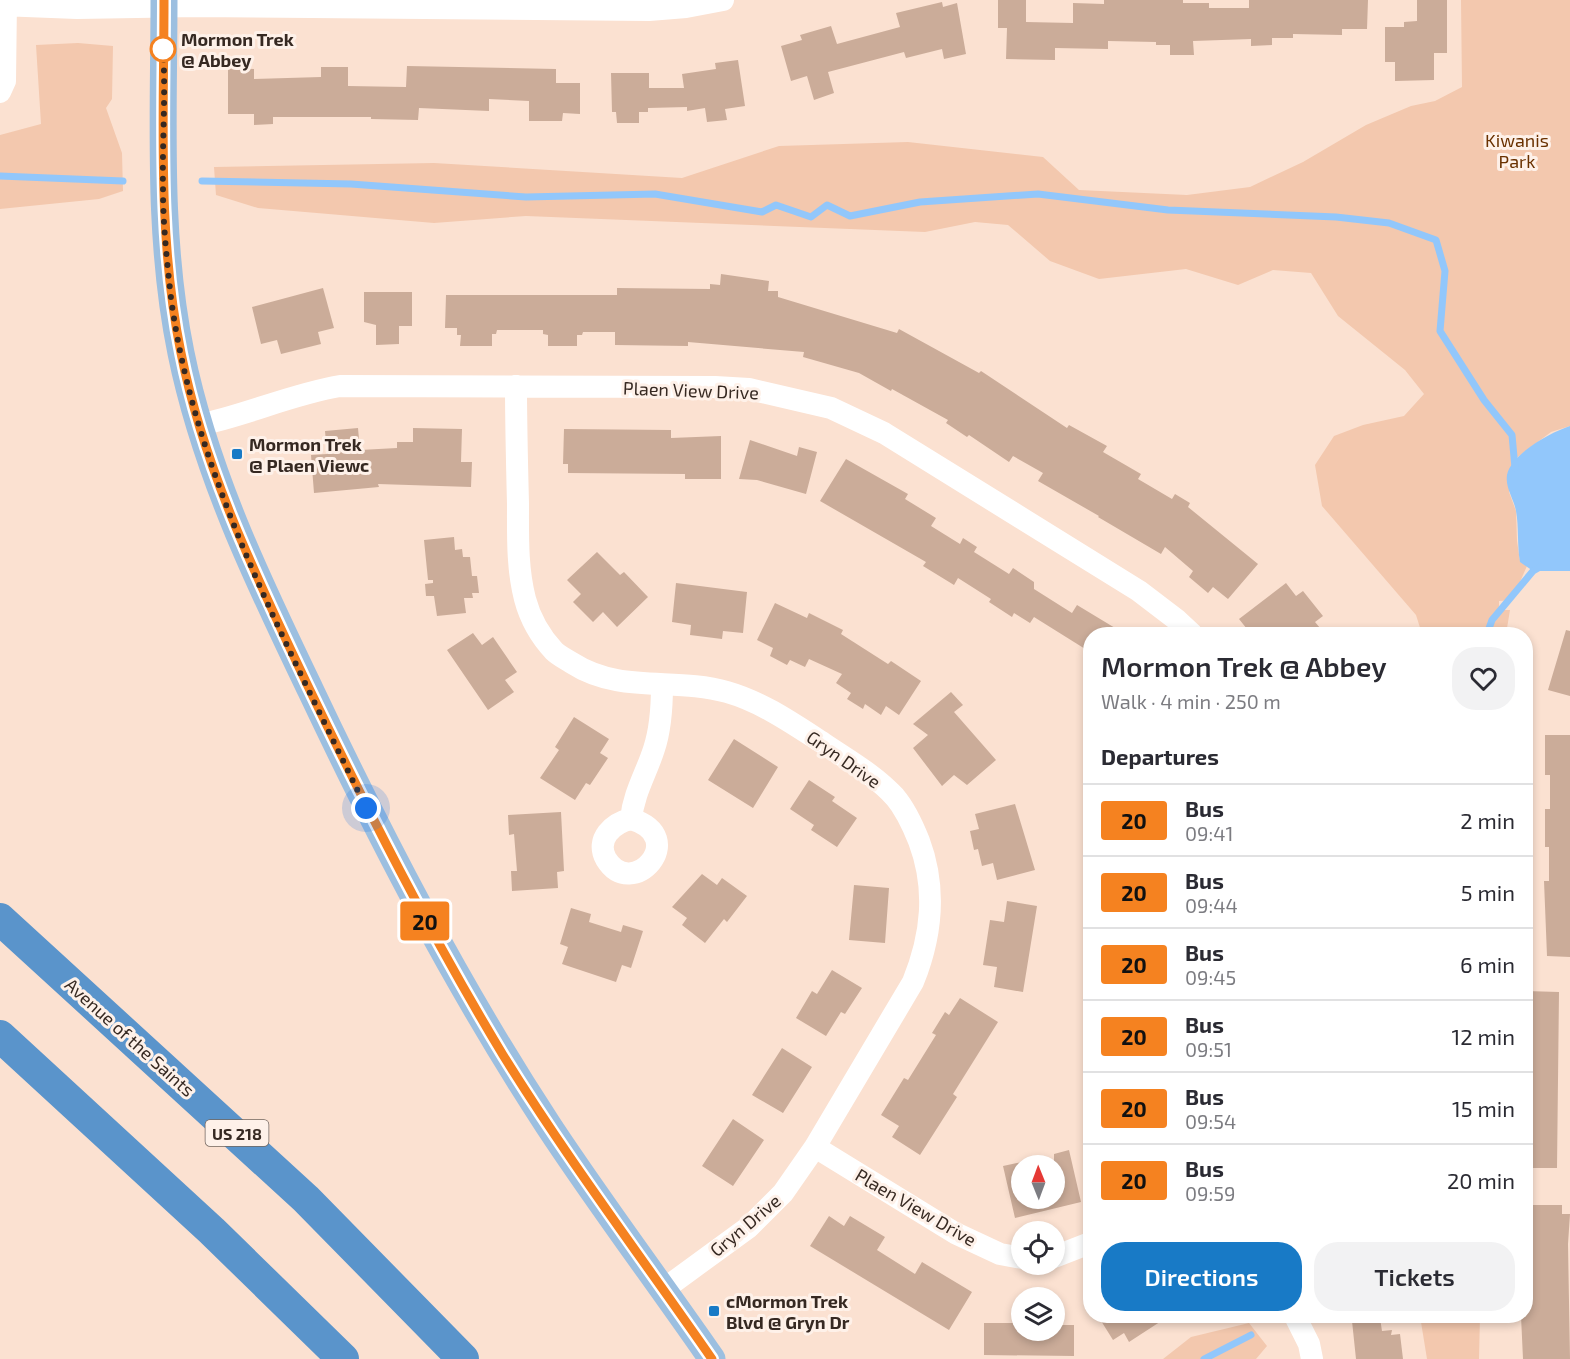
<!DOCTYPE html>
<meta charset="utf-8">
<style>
:root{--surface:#fff;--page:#f2f2f3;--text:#2b2b33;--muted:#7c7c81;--line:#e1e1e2;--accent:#187ac6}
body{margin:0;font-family:"Exo 2",sans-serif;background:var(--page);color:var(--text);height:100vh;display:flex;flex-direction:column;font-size:22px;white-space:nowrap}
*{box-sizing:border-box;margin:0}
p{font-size:20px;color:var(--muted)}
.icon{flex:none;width:33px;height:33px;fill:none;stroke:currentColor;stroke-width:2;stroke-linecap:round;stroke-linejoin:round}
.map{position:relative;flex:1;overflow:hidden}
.details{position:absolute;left:1083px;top:627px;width:450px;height:696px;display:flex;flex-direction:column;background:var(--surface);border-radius:24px;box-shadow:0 3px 9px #0003}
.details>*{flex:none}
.badge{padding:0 12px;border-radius:4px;font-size:21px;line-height:39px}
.needle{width:39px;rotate:359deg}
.controls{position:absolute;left:1011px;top:1155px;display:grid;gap:12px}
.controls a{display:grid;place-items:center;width:54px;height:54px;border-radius:50%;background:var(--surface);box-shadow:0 3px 9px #0003;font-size:30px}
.you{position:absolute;width:30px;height:30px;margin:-15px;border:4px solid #fff;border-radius:50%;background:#1a73e8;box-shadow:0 0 0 9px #1a73e833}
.map>.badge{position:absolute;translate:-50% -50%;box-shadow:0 0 0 3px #fff}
h2{padding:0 18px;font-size:22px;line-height:54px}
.round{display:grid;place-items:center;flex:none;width:63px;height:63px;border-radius:24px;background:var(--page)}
.headline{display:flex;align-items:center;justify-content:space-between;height:102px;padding:0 18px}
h1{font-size:28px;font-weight:600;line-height:45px}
.cta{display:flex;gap:12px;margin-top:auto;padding:12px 18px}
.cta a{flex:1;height:69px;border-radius:24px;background:var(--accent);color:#fff;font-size:24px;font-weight:600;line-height:69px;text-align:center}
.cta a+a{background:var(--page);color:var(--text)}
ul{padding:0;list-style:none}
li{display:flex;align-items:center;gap:18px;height:72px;padding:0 18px;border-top:2px solid var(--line)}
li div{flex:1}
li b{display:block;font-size:22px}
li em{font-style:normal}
li .badge{min-width:66px;font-weight:700;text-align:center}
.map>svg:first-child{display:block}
.green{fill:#f3c8ae}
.water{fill:#92c7fb}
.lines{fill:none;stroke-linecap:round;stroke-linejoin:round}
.stream{stroke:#92c7fb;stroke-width:7}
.building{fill:#cbac99}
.minor{stroke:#fff;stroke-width:22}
.major{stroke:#9cbfe0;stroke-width:27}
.highway{stroke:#5a94cb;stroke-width:32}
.line-casing{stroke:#fff;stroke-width:14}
.line{stroke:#f58220;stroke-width:9}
.walk{stroke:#362922;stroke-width:6;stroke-dasharray:0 10.8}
.stop-dot{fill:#fff;stroke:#f58220;stroke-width:3}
.poi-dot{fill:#187ac6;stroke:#fef1e9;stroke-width:2}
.labels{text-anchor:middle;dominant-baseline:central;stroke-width:6;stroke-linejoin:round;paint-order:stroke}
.shield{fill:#fef1e9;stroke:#72655e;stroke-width:1.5}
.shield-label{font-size:16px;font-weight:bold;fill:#362922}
.stop-label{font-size:18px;font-weight:bold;fill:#362922;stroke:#fef1e9;text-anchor:start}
.park-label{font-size:18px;fill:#6a3100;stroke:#fef1e9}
.street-label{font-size:18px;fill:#362922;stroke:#fef1e9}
.poi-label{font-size:18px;font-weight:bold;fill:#362922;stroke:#fef1e9;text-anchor:start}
</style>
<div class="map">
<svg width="1570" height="1359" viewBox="0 0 1570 1359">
<rect width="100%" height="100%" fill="#fbe1d1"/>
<!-- green -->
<path class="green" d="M1461 0H1570V426L1551 432 1515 459 1509 492 1516 511 1517 541 1520 561 1527 566 1512 600 1499 601V610H1510L1506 634H1422L1416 615 1322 506 1315 465 1334 436 1363 425 1404 416 1424 394 1405 370 1338 316 1311 273 1273 270 1238 285 1186 269 1099 279 1050 261 1008 225 975 222 925 232 526 216 434 223 258 208 216 195 214 167 434 163 682 178 779 146 908 142 1043 157 1079 190 1187 195 1250 187 1303 162 1366 125 1411 106 1435 101 1462 87Z
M78 43 113 46 112 99 106 108 122 153 123 191 99 199 0 209V135L41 124 36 45Z
M1420 1316H1480L1479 1359H1427Z
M1249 1323 1267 1346 1256 1359H1163L1191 1337Z"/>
<!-- water -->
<path class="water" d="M1570 426V571H1533L1520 562C1517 545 1519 527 1516 511 1514 499 1505 488 1507 475 1511 454 1551 432 1570 426Z"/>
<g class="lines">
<!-- stream -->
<path class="stream" d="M0 176 123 181
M202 181 351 184 526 197 655 194 762 212 776 205 811 217 827 205 850 216 920 202 1038 194 1168 210 1336 217 1389 223 1436 240 1445 271 1440 331 1484 400 1512 435 1515 468
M1487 634 1492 620 1533 571 1540 567
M1204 1359 1251 1335"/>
</g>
<!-- building -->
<path class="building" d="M998 0H1026V22L1073 23V3L1104 4V0H1183V3H1209V8H1249V0H1368L1367 29H1342V35L1293 34V38H1272V45L1251 46V39L1193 41 1194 55H1170V45H1156V42L1108 41V49L1055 48V60L1006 59 1007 28H998Z
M1417 0H1447V53H1434V80L1395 81V62H1385V27H1404V22L1417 21Z
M942 2 943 7 957 3 966 54 944 59 942 49 906 58 904 52 828 72 834 93 814 100 807 76 791 81 781 46 802 40 800 35 831 26 837 44 900 27 896 13Z
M738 60 745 106 725 109 727 120 707 122 705 108 687 111V107L648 108V112H639V123H617L616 112H612L611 73H649V88H684L682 74 716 69 715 63Z
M407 66 556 69V83H580V114L563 113 562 121H529V101L489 99V111L419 108 418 120 371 119V117H273V124L254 125V114H228V68L254 69V79L321 77V67H348V86L406 87Z
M721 274 769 281 768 291H778V297L897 333 899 329 979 373 981 371 1067 428 1069 425 1107 446 1103 452 1141 474 1138 479 1172 499 1175 494 1190 503 1188 507 1258 564 1228 599 1213 587 1208 593 1189 577 1193 571 1165 547 1161 554 1098 517 1099 516 1038 481 1043 473 1013 456 1009 462 969 435 967 437 946 423 948 420 892 389 891 391 859 373 803 357 804 352 688 342V346L615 345V332H583L582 335H577V346H548V335L543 334V330H497L496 334H492V346H460L461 335H457V328H445L446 295H617V288L710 289V284L720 285Z
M323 288 334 328 318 332 321 344 281 354 277 340 261 344 252 307Z
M364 292H412V326H399V344L376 345V325L364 322Z
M358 428 360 450 397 448V442H413V428L462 429 461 462H472L471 487 378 484 379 487 314 493 311 455 327 454 325 431Z
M564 429 671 430V438L721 436V479H685V474L568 473V464H563Z
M750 440 797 456 799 447 817 452 806 494 757 480 739 479Z
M846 459 908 494 905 499 936 518 931 526 960 544 963 538 977 547 974 552 1009 574 1013 568 1034 582V589L1072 613 1077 605 1125 634H1090V652L1034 617 1030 623 1014 613 1012 617 989 602 991 599 958 578 954 585 923 566 926 562 820 501Z
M454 537 455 550 462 549 463 557H470L472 576H477L479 593H472L473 598H464L466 613 437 616 434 596H426L425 584 433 583V580H428L424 540Z
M597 552 620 575 624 572 648 597 617 627 603 612 593 622 573 602 581 594 567 580Z
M676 583 747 592 743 633 723 631 722 639 690 635 691 625 672 622Z
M1286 583 1296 596 1303 591 1323 616 1315 622 1325 634H1276L1270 627 1260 634H1251L1239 619Z
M775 603 807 618 809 613 843 630 841 634 888 664 891 661 921 681 899 715 886 706 881 715 865 704 863 709 847 699 851 693 836 683 842 674 809 659 805 667 790 660 787 665 770 656 773 648 757 640Z
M1566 630 1570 631V696L1548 690Z
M473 633 482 645 493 637 517 672 505 680 514 692 488 710 447 650Z
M951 692 963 705 954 712 996 760 967 785 954 775 942 786 913 748 928 735 913 724Z
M574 717 609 739 600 753 608 758 590 785 586 783 575 800 540 778 559 750 555 747Z
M1545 735H1570V957L1547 956 1544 881H1549V847H1545V809H1550V775H1545Z
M734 739 778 767 753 808 708 780Z
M809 780 835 797 832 801 857 818 837 847 811 830 814 825 790 809Z
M1015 804 1035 870 997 880 993 863 982 866 978 849 974 850 970 831 979 829 975 814Z
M561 812 564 871 557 872 558 888 512 891 511 871H517L514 834 509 835 508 815Z
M702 874 717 885 722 878 747 896 727 922 724 919 705 943 682 925 687 918 672 907Z
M854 885 889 888 885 943 849 940Z
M1007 901 1037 906 1023 992 994 987 997 967 983 965 990 920 1004 922Z
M571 908 591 914 589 922 621 932 623 925 643 931 631 968 622 965 616 982 562 964 568 947 560 944Z
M832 970 862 988 845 1014 841 1012 826 1036 796 1018 812 991 817 994Z
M1526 991 1559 992 1557 1168H1526Z
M960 998 998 1022 953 1094 957 1097 920 1155 892 1137 899 1126 881 1115 904 1078 908 1080 936 1035 932 1033 945 1012 949 1015Z
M782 1048 812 1067 783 1113 752 1095Z
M733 1119 764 1140 733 1186 702 1166Z
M1069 1150 1081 1202 1015 1218 1003 1166 1022 1162V1198H1054V1154Z
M1526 1205H1562V1214H1570L1568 1244 1570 1359H1523L1521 1316H1526Z
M829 1216 844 1226 850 1216 885 1237 877 1250 915 1274 922 1262 972 1292 949 1330 810 1246Z
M1098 1316H1169L1129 1342 1124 1333 1113 1340Z
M1380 1318 1382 1331 1392 1330 1391 1335 1400 1334 1403 1359H1356L1352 1321Z
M984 1323H1022V1330H1054V1325H1074V1356L984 1355Z"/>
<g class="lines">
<!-- minor -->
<path class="minor" d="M0 5 77 8 196 6 649 10 686 7 723 0
M0 92 5 81 6 0
M516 386C516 426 517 465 518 504 518 536 517 568 525 599 530 618 541 637 554 651 559 656 566 659 572 663 620 694 675 677 727 692 762 702 792 723 823 743 848 760 875 775 895 797 906 810 913 826 919 841 937 889 932 935 913 982L815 1147 783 1193 749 1227 664 1289
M199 425C247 415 292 394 340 386L715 387 749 389 831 408 884 433 1139 591 1177 620 1192 634
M631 819C691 837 632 902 606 859 595 839 613 823 631 819 634 792 646 774 654 749 661 728 662 707 662 685
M815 1147 955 1233 1000 1254 1022 1258
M1054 1257 1090 1243
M1295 1316 1309 1344 1312 1359"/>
<!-- major -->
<path class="major" d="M164 0C164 118 157 236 181 353 205 471 258 581 310 689 381 839 457 986 548 1125 600 1204 658 1281 712 1359"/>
<!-- highway -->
<path class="highway" d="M0 919 306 1199 463 1359
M0 1036 212 1231 343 1359"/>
</g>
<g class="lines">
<!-- line casing -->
<g class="line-casing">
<path id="line" d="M164 0C164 118 157 236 181 353 204 469 256 576 306 682 367 809 430 934 503 1055 568 1160 642 1258 712 1359"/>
</g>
<!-- line -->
<use href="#line" class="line"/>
<!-- walk -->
<path class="walk" d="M163 49C166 95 162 143 163 189 163 225 167 262 171 298 195 479 288 645 366 808"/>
</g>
<!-- markers -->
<circle class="stop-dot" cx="163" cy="49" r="12"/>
<g class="poi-dot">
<rect x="231" y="448" width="12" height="12" rx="3"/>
<rect x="708" y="1305" width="12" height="12" rx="3"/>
</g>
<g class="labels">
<!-- shield labels -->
<rect class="shield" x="205.5" y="1120" width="63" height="26" rx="4.5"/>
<g class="shield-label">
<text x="237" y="1133">US 218</text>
</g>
<!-- stop labels -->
<g class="stop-label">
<text x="181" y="39">Mormon Trek<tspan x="181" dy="21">@ Abbey</tspan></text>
</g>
<!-- park labels -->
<g class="park-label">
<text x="1517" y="140">Kiwanis<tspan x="1517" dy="21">Park</tspan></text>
</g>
<!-- street labels -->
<g class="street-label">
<text transform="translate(691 390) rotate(2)">Plaen View Drive</text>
<text transform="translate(844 759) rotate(35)">Gryn Drive</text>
<text transform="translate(130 1037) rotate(42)">Avenue of the Saints</text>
<text transform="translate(916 1207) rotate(30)">Plaen View Drive</text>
<text transform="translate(745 1225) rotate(-40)">Gryn Drive</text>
</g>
<!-- poi labels -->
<g class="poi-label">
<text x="249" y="444">Mormon Trek<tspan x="249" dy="21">@ Plaen Viewc</tspan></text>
<text x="726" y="1301">cMormon Trek<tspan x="726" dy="21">Blvd @ Gryn Dr</tspan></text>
</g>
</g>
</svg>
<div class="controls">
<a><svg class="needle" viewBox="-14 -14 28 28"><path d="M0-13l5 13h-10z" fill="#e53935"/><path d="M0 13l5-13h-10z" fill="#7c7c81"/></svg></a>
<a><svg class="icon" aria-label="locate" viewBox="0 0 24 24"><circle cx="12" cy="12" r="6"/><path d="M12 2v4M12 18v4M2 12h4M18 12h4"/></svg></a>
<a><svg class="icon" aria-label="layers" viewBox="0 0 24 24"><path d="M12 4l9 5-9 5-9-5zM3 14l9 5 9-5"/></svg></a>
</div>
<div class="you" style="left:366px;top:808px"></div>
<b class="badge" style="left:425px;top:921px;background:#f58220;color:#111">20</b>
<section class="details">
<div class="headline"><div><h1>Mormon Trek @ Abbey</h1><p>Walk · 4 min · 250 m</p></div><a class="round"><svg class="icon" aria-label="heart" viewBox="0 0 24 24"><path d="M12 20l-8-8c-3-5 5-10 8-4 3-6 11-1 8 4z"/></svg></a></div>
<h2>Departures</h2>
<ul>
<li><span class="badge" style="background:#f58220;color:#111">20</span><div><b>Bus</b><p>09:41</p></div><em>2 min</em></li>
<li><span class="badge" style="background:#f58220;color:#111">20</span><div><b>Bus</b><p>09:44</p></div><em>5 min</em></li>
<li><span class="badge" style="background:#f58220;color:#111">20</span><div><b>Bus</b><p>09:45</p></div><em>6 min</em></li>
<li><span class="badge" style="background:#f58220;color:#111">20</span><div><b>Bus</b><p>09:51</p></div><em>12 min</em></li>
<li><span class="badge" style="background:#f58220;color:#111">20</span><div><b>Bus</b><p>09:54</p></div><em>15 min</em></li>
<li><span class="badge" style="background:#f58220;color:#111">20</span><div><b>Bus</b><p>09:59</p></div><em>20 min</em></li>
</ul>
<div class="cta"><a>Directions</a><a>Tickets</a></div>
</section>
</div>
